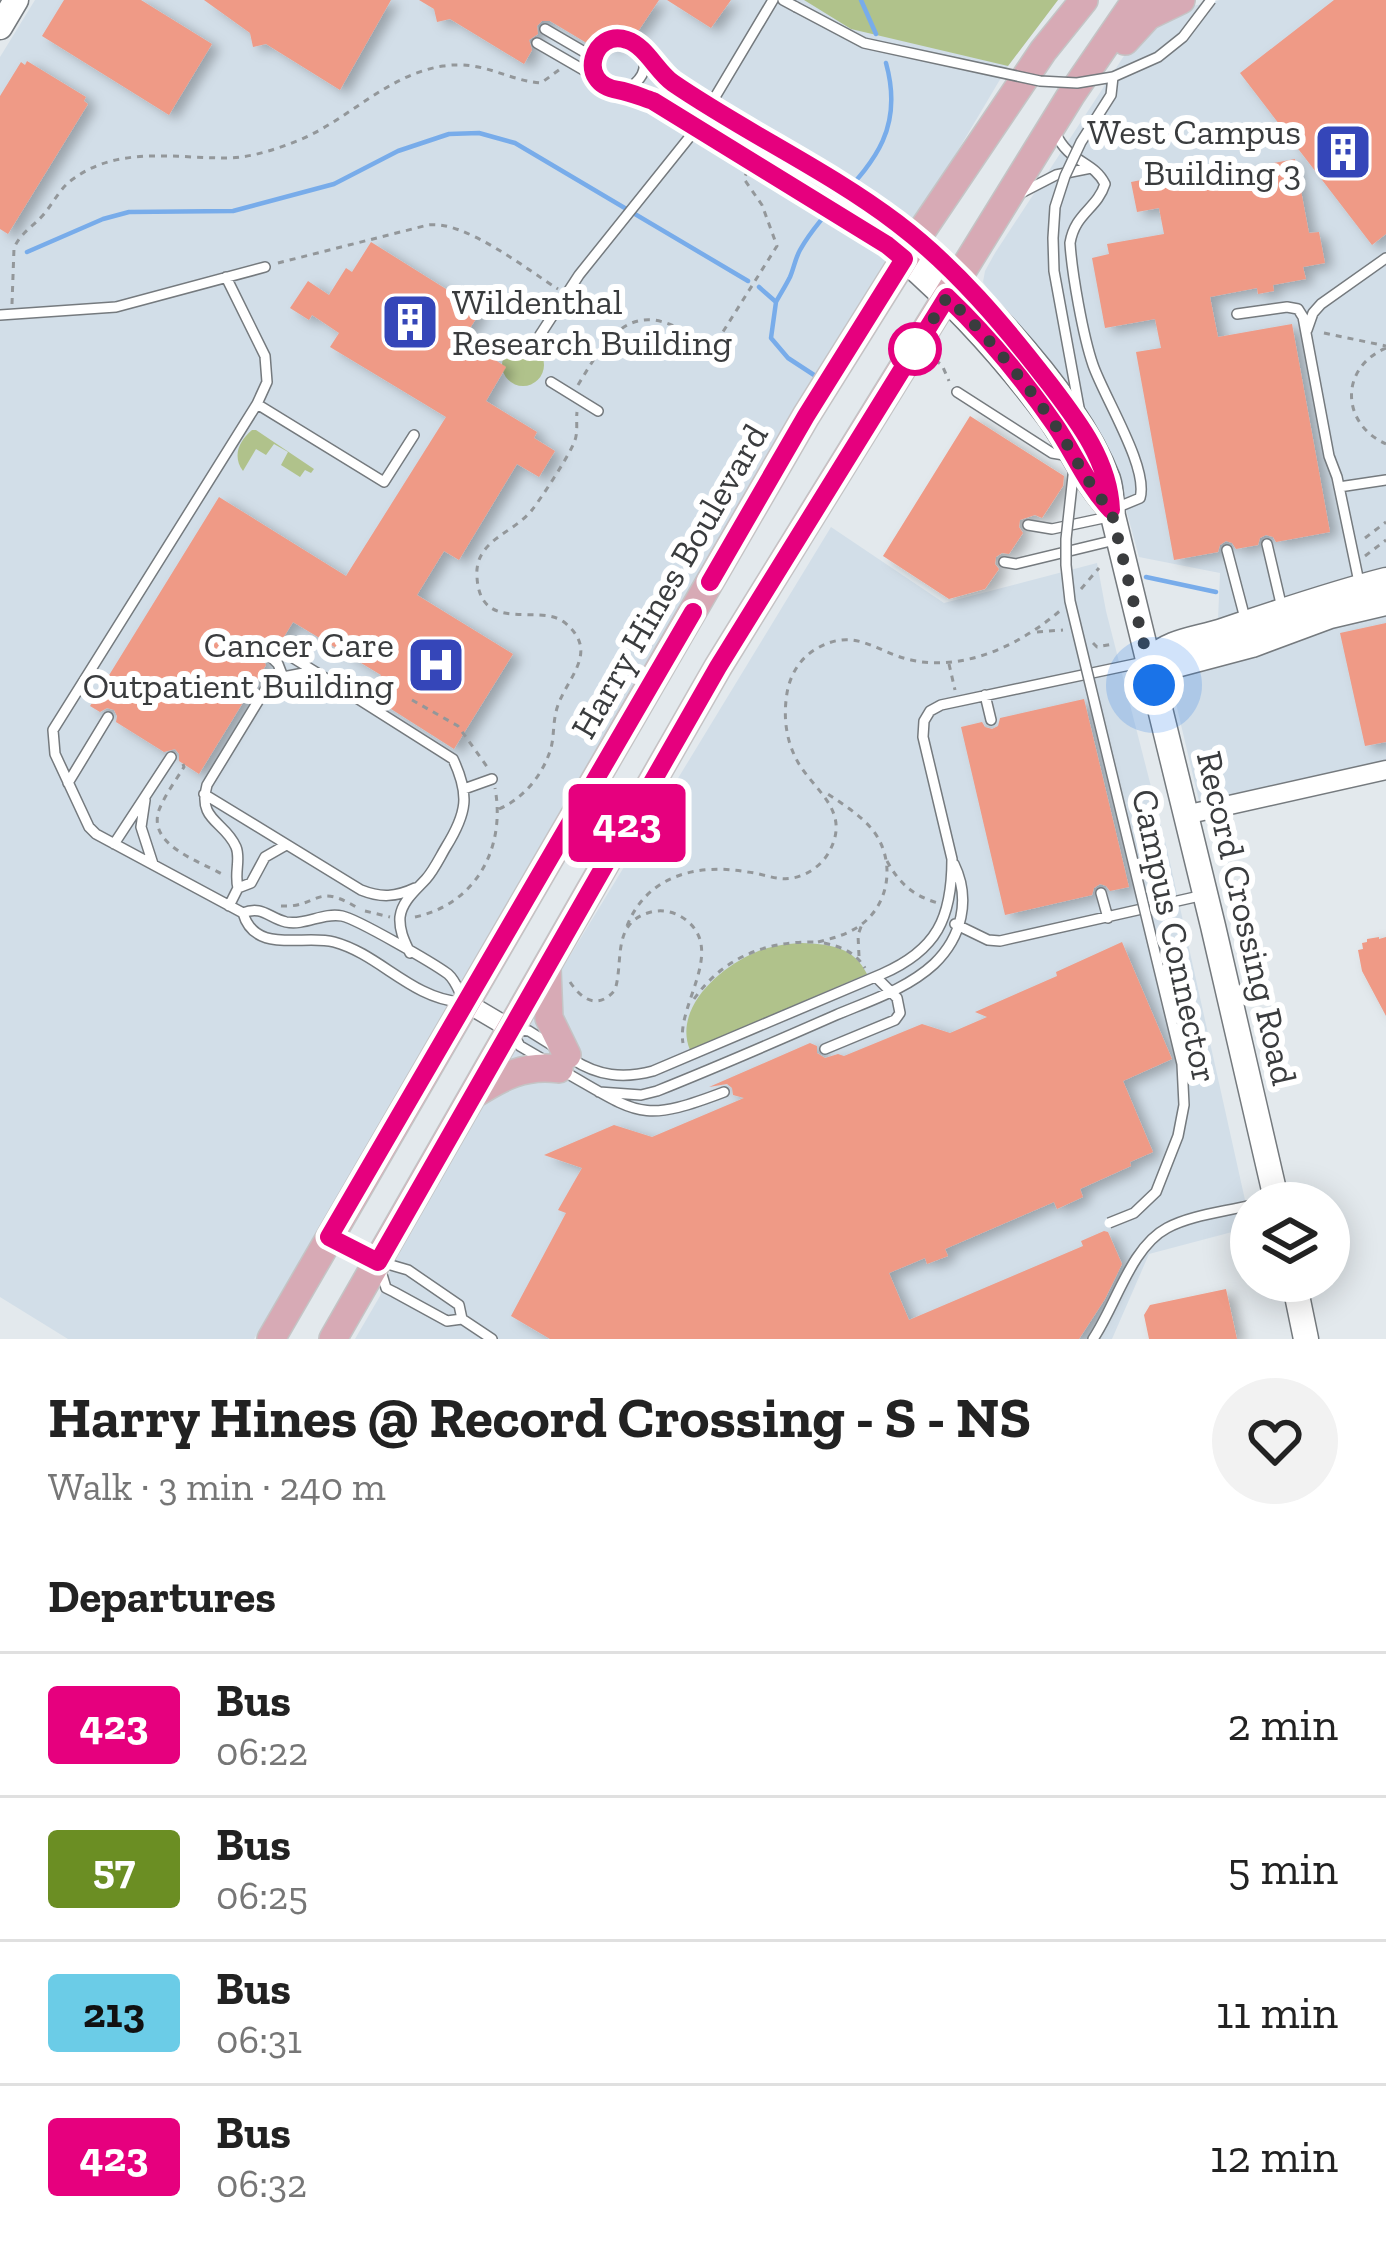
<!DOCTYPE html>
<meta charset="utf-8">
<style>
:root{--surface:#fff;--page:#f2f2f2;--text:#222;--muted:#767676;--line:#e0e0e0}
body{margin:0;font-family:"Zilla Slab",serif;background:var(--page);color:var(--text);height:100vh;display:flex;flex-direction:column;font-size:45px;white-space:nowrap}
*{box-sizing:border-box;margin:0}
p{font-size:39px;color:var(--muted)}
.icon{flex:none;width:66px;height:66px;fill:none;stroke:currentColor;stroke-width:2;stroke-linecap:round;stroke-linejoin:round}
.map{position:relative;height:1339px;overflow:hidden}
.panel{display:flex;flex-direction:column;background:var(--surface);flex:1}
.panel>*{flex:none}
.badge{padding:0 24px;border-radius:9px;font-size:42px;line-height:78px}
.buttons{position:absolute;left:1230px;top:1182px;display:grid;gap:24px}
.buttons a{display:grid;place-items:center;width:120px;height:120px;border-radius:50%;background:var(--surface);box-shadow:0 6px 30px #0003;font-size:60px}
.you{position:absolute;width:60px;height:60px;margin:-30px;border:9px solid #fff;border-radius:50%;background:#1a73e8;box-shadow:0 0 0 18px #1a73e833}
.map>.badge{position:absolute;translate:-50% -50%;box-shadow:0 0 0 6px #fff}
h2{padding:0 48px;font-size:45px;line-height:108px}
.round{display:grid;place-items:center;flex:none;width:126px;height:126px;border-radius:63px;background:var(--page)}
.headline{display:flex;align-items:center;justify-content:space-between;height:204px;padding:0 48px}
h1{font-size:57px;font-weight:800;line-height:90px}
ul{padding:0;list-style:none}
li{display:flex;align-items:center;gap:36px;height:144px;padding:0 48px;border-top:3px solid var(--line)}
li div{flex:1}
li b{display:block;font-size:45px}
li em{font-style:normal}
li .badge{min-width:132px;font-weight:700;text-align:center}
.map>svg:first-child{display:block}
.built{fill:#d2dee8}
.green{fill:#b0c28b}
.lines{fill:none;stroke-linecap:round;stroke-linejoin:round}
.stream{stroke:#78acea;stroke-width:4.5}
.building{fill:#ef9a86;filter:url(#shadow)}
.lane-casing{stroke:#757a7e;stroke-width:12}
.street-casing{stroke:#757a7e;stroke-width:21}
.secondary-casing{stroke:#757a7e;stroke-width:27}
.primary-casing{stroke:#c4c4c5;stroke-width:30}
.path{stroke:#93979a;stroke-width:3;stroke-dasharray:6 6;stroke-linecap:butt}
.lane{stroke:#fff;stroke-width:9}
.street{stroke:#fff;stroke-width:18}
.secondary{stroke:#fff;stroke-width:24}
.primary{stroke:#d7aab5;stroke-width:27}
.lane-bridge-casing{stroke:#757a7e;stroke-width:12;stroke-linecap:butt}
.lane-bridge{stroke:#fff;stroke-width:9}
.line-casing{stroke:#fff;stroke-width:27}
.line{stroke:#e6007e;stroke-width:18}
.walk{stroke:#3a3c3e;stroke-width:12;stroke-dasharray:0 21.6}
.stop-dot{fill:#fff;stroke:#e6007e;stroke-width:6}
.labels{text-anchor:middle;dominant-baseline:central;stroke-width:12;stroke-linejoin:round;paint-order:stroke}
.poi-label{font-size:36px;fill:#3a3c3e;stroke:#fff;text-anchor:end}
.street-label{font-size:36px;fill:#3a3c3e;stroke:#fff}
</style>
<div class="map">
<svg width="1386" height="1339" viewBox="0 0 1386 1339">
<defs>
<filter id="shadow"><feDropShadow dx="8" dy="4.5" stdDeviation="6" flood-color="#0004"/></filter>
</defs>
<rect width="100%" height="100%" fill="#e3e9ed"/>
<!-- built -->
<path class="built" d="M35 0H1058L1008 66 254 1339H68L0 1297V57Z
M1220 0H1386V764L1200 805 1160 636 1218 620 1220 573 1139 557 1120 487 983 282 985 271 995 253 1137 36 1174 10Z
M831 527 944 603 1097 563 1106 611 1167 849 1251 1227 1149 1254 1112 1339H355L380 1296 401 1245 529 1023Z"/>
<!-- green -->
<path class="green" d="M804 0H1058L1008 66 851 29Z
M502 365a21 21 0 1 1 42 0a21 21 0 1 1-42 0Z
M252 430H256L314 469 311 473 305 470 300 477 281 465 288 452 274 444 266 455 256 449 243 471C232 456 239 441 252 430Z
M802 943C830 944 854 947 867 974L690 1050C673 1009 719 968 754 953 769 946 785 944 802 943Z"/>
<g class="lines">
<!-- stream -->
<path class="stream" d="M861 0 876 34
M27 252 103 219 129 212 233 211 334 184 398 151 449 134 479 133 515 143 748 281
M759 287 776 302 771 338 788 358 814 375
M776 302C781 293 786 285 790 277 794 268 795 259 800 250 838 184 912 157 886 63
M1146 577 1216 592"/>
</g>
<!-- building -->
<path class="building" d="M64 0H141L212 44 169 115 42 36Z
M204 0H391L340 90 266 44 253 47 250 33Z
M419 0H659L637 33H623L620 44 614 46 608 47 606 41 599 38 590 45 550 21H542L537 26 538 34 529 40 532 50 524 64 450 19 437 22 434 9Z
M667 0H731L711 28Z
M1334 0H1386V234L1372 245 1240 73Z
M27 61 86 97 84 101 88 104 8 234 0 229V96L21 62 25 65Z
M1295 159 1309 233 1319 232 1325 263 1303 267 1306 279 1273 285 1274 291 1258 294 1257 288 1210 297 1218 337 1292 324 1330 532 1276 542 1273 537 1266 535 1260 538 1258 545 1236 549 1232 543 1226 541 1220 545 1218 552 1174 560 1136 352 1161 348 1155 319 1105 328 1092 258 1109 254 1107 244 1164 234 1159 208 1137 212 1131 182 1161 176 1163 184Z
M371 242 481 311 463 339 506 367 486 401 537 432 534 438 555 451 539 477 517 464 459 560 444 551 417 595 513 654 454 749 369 695 381 675 293 622 282 640 272 641 264 652 262 658 266 665 199 774 179 761V754L175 749 164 752 116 722 117 716 114 710 107 708 100 712 90 706 219 497 346 576 446 417 330 347 339 333 312 315 309 320 290 308 308 281 329 295 346 268 352 272Z
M970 416 1064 476 1063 486 1042 518 1035 515 1020 520 1019 527 1023 533 1009 554 1002 553 996 557 995 564 999 569 985 589 949 599 883 556Z
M1386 623V742L1365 746 1340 633Z
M1084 699 1129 887 1110 891 1106 886 1100 884 1094 888 1092 895 1005 915 961 727 982 722 985 727 992 729 998 726 1000 718Z
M1379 937V939L1386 937V1016L1362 971 1358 950 1363 949 1362 943 1367 942V939Z
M1122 942 1172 1059 1123 1081 1153 1152 1130 1162 1131 1166 1080 1189 1083 1197 1057 1209 1054 1202 945 1249 948 1256 927 1264 925 1258 889 1273 909 1320 1083 1246 1081 1241 1104 1231 1108 1232 1122 1264 1105 1299 1079 1339H550L511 1316 566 1213 558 1210 582 1168 544 1155 614 1125 652 1137 744 1098 733 1095 732 1088 727 1084 709 1087 810 1043 817 1046V1053L825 1058 838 1054 844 1056 922 1024 950 1033 987 1017 975 1012 1057 976 1056 972Z
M1226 1289 1237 1339H1149L1144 1315 1150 1305Z"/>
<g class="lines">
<!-- lane casing -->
<g class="lane-casing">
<path id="lane" d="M783 0 796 7
M545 29 593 57
M628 40 638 46 668 81 794 156 900 225 912 237
M537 43 594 76
M599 47C573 88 627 92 653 101L902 257
M624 91C640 82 650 70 641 52
M1055 132C1069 164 1093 160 1105 184 1097 209 1075 213 1070 243 1072 274 1083 336 1093 365 1104 397 1149 468 1140 498L1116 508
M1023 192 1056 175 1091 168
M226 277 265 356 267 382 257 404 53 730 55 754 89 827 96 834 243 913C255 955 304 934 334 942 379 954 411 998 460 1002
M1237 314 1287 307 1298 309 1303 317 1329 456 1337 477 1359 582
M0 315 116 307 265 267
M1307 330 1313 313 1321 304 1386 258
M540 335 579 275 696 129 773 0
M551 382 598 411
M957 392 1052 453 1064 455 1070 452
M257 404 384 482 414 435
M1339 487 1386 480
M1028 525 1052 529 1113 516
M1267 544 1282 608
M1227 550 1246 622
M1004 562 1016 564 1115 540
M277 648 314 671
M271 657 278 664 283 677
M985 695 991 720
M68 783 108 717
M464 789 492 779
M204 794 361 890C381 898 396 897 415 888
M145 800 141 827 153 864
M114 844 171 757
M238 888C234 873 241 859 236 847 225 821 197 821 207 785L268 685 283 677 314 671 453 759C470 795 467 813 446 847 440 857 434 870 426 879 416 890 402 901 400 917 399 931 405 942 410 953
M1101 893 1108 918
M229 906 238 888 251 883 265 857 286 845
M243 913C262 905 269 918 286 922 305 926 323 912 342 916 357 919 433 963 448 974 455 980 458 989 462 997
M955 924 988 940 1000 941 1204 895
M514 1029 529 1031 553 1046
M512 1032 520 1046 544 1060
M825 1049 895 1020 900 1013 897 998 876 977
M572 1059C598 1076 623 1079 653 1071L882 974C937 950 952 918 952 859L923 737 924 721 930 711 941 705 1144 662
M563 1071C639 1114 640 1124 724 1092
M599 1092 641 1095 657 1091C717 1067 777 1041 836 1015 869 1001 907 989 934 964 962 937 971 899 954 864
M384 1263 408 1270 459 1305 462 1319 492 1339
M381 1271 386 1288 394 1292 447 1321 462 1319
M1093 1339C1116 1305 1131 1247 1167 1228 1191 1215 1224 1212 1251 1205"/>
</g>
<!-- street casing -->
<g class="street-casing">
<path id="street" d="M1185 815 1386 770
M465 1002 509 1028"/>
</g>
<!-- secondary casing -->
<g class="secondary-casing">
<path id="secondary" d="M0 27 16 0
M916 240C983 301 1075 394 1108 479 1112 491 1111 504 1113 516L1213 926 1277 1203
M904 259C959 307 1005 358 1049 417 1071 447 1085 483 1111 510
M1148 661C1172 639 1196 640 1225 630 1279 612 1331 594 1386 580
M1148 661 1169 667 1252 645 1330 616 1386 603
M1294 1281 1306 1339"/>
</g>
<!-- primary casing -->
<g class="primary-casing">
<path id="primary" d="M1125 41 1148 16 1181 0
M547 968 549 1018 567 1055
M473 1095C501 1077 525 1064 559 1069
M271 1339 806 416 923 229 1043 51 1084 0
M333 1339 718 667 1071 95 1136 0"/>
</g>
<!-- path -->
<path class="path" d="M278 263 428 225C465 220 526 269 558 289
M12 304 14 248C21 232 33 227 44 214 54 202 60 188 73 179 118 146 174 158 225 158 250 158 274 150 297 141 349 120 386 75 443 66 484 60 505 80 541 83L559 70
M1324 333 1386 346
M1386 348C1339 368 1341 424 1386 444
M935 360 942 365 949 381
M578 385C603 344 628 298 683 331 692 336 699 343 707 349L714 346 777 246 762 205 744 179 746 174
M1365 538 1386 522
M1365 556 1386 540
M1081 589 1099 568
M1037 632 1063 630
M1093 643 1097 647 1113 644
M949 664 955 690
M412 700 458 726 488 768
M183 764 184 767C176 780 165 795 159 810 147 845 199 861 222 874
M499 809C524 798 543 775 551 748 554 737 553 724 556 712 563 680 603 653 564 622 539 603 480 635 477 577 474 540 513 534 532 510 542 497 571 453 575 440 578 432 576 420 577 412
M887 861C899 883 913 896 938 903
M281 906C318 908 315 882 356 907
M365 911 390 917
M415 917C476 904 506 848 495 788
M627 926C647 875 698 863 748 872 764 874 778 881 793 878 808 875 822 865 829 852 851 812 817 793 799 764 786 742 783 718 787 693 790 675 800 658 816 649 855 626 875 652 911 660 965 672 1022 644 1062 609
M818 942C834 938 849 934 862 924 892 901 895 856 871 828 859 814 841 803 825 792
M824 943C842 947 855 952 865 968
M859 956 858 935 862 924
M570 982C582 1000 598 1010 615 990 624 961 611 922 651 912 663 909 676 912 686 920 726 951 676 1006 683 1043
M694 999C723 958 765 941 815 942"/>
<!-- lane -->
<use href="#lane" class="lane"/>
<!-- street -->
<use href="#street" class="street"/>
<!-- secondary -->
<use href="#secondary" class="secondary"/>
<!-- primary -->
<use href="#primary" class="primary"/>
<!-- lane-bridge casing -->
<g class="lane-bridge-casing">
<path id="lane-bridge" d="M796 7 864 43 1040 81 1077 83 1113 77 1158 57 1183 37 1211 0
M1109 1223 1134 1213 1156 1192 1178 1136 1184 1105 1182 1064 1070 601 1066 565V539L1080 413 1054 271 1053 238 1055 207 1065 176 1081 142 1111 95 1113 77"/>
</g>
<!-- lane-bridge -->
<use href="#lane-bridge" class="lane-bridge"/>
</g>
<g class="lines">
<!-- line casing -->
<g class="line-casing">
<path id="line" d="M693 612 329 1237 378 1262 718 667 947 297C987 335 1023 379 1055 425 1074 453 1087 485 1111 510 1109 460 1077 420 1048 382 1004 325 955 267 897 223 827 170 746 133 673 83 657 72 646 46 627 40 593 28 575 84 618 90 630 92 641 97 653 101L887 245 904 259 806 416 710 582"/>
</g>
<!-- line -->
<use href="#line" class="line"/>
<!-- walk -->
<path class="walk" d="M915 349 913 352 947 297C987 335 1023 379 1055 425 1074 453 1087 485 1111 510L1154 685"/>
</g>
<!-- icons -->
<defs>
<g id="building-square" transform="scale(3)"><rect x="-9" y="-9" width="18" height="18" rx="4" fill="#3546b9" stroke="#fff"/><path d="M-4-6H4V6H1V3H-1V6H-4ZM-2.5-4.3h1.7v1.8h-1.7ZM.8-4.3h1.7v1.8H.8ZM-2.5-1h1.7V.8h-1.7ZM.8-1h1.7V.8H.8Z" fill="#fff"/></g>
<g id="hospital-square" transform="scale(3)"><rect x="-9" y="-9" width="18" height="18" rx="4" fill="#3546b9" stroke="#fff"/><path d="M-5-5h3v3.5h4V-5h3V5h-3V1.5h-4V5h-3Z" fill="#fff"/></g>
</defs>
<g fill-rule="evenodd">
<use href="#building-square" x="1343" y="152"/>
<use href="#building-square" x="410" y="322"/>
<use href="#hospital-square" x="436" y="665"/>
</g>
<!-- markers -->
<circle class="stop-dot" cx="915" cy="349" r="24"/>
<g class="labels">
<!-- poi labels -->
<g class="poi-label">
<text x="1301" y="131">West Campus<tspan x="1301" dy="41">Building 3</tspan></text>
<text x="452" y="301" text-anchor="start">Wildenthal<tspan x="452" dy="41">Research Building</tspan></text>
<text x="394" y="644">Cancer Care<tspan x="394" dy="41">Outpatient Building</tspan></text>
</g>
<!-- street labels -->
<g class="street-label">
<text transform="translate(669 581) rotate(-60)">Harry Hines Boulevard</text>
<text transform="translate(1247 918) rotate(77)">Record Crossing Road</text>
<text transform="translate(1175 936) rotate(78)">Campus Connector</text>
</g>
</g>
</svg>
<div class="buttons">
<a><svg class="icon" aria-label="layers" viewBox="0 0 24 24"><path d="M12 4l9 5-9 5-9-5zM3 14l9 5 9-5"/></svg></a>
</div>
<div class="you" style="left:1154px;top:685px"></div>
<b class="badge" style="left:627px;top:823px;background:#e6007e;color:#fff">423</b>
</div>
<section class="panel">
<div class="headline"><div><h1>Harry Hines @ Record Crossing - S - NS</h1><p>Walk · 3 min · 240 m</p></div><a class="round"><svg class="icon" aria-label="heart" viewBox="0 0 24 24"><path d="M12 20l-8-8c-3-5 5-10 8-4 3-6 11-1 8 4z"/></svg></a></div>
<h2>Departures</h2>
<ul>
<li><span class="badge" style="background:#e6007e;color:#fff">423</span><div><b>Bus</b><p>06:22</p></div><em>2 min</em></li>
<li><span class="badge" style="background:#6b8e23;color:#fff">57</span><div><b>Bus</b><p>06:25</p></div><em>5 min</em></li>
<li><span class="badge" style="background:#6bcce7;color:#111">213</span><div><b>Bus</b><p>06:31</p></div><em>11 min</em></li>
<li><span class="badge" style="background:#e6007e;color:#fff">423</span><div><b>Bus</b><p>06:32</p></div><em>12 min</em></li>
</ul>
</section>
